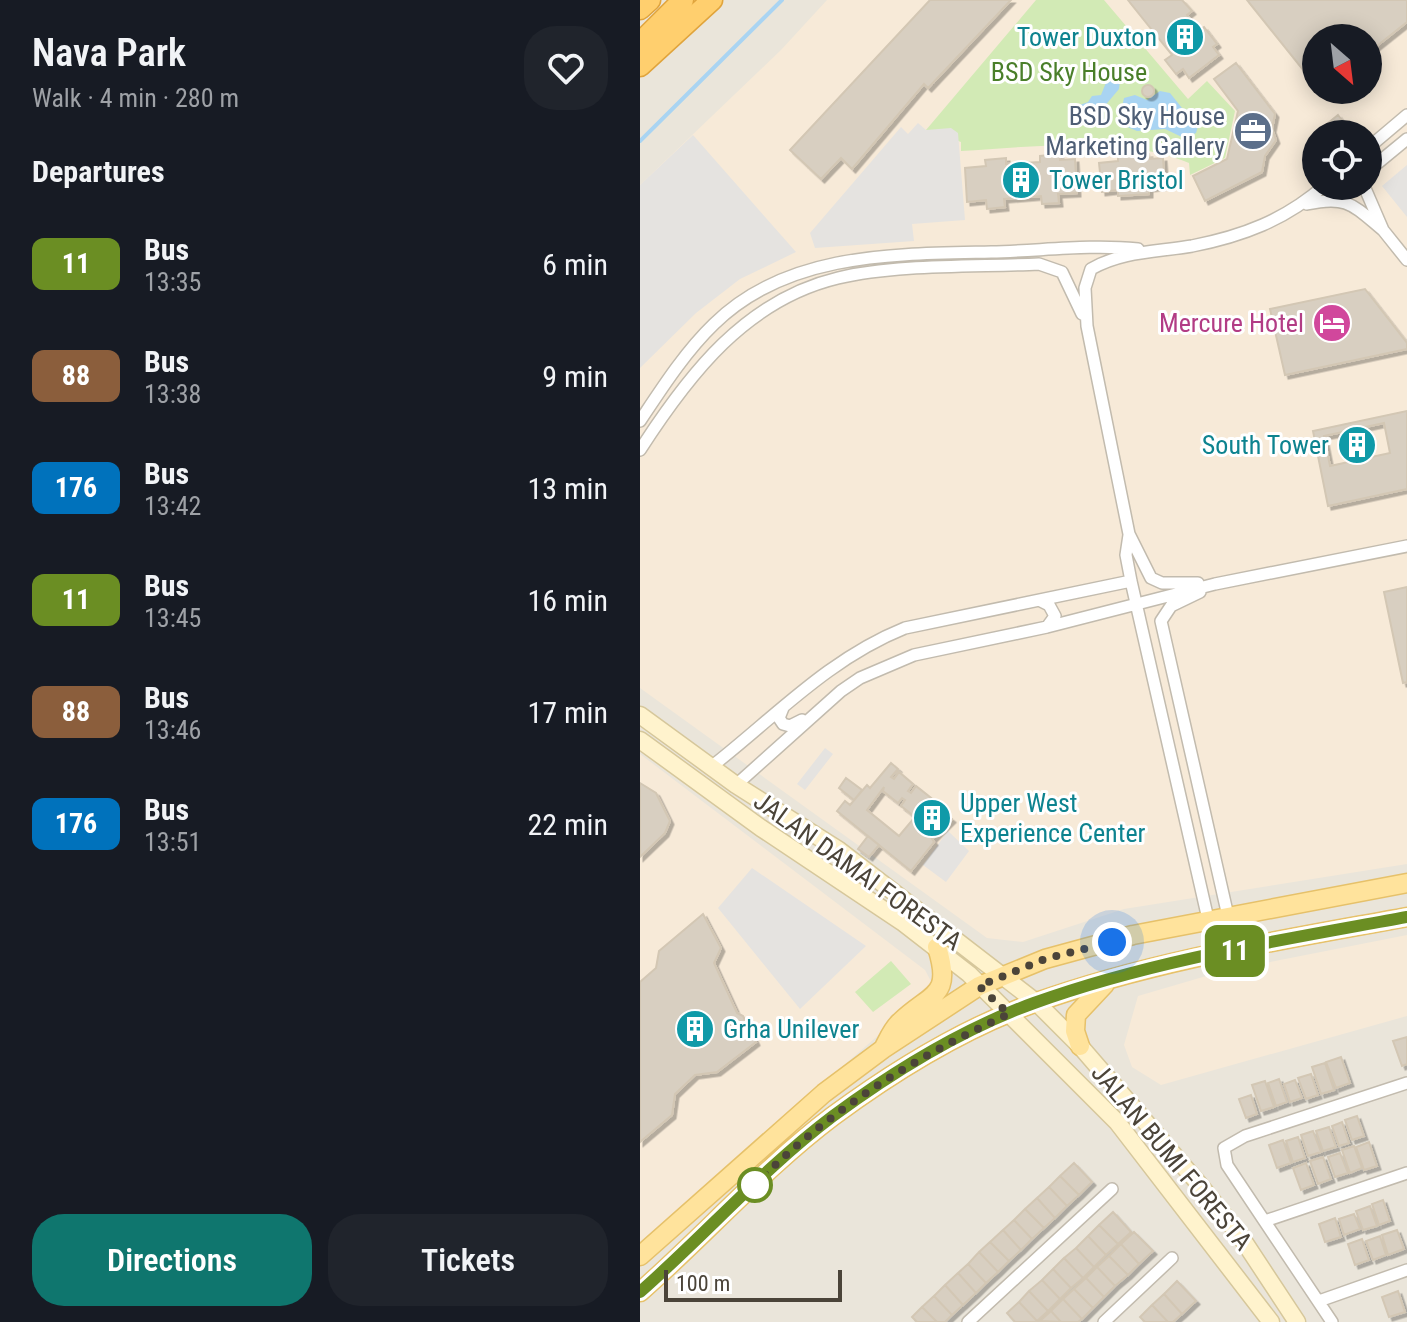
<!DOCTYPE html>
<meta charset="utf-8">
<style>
:root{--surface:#171b24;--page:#20242c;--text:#f1f3f6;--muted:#9ea1a6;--accent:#0f766e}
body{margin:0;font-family:"Roboto Condensed",sans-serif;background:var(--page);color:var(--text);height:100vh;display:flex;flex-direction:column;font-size:30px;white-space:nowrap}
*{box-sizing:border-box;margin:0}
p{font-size:26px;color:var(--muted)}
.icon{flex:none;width:44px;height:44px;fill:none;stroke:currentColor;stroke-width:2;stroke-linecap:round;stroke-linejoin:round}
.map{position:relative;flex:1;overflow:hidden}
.side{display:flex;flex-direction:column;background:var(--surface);width:640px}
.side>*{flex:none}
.badge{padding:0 16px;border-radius:12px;font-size:28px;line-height:52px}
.needle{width:52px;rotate:152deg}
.controls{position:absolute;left:662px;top:24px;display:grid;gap:16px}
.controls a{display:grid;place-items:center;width:80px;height:80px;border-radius:50%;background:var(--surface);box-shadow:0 4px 20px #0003;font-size:40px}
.scale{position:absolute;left:24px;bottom:20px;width:178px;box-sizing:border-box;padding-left:8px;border:4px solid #4b4439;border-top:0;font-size:22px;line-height:28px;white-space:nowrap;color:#4b4439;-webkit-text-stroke:6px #fff;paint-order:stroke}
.you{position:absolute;width:40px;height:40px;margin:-20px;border:6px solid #fff;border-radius:50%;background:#1a73e8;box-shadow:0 0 0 12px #1a73e833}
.map>.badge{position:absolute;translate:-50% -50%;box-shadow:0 0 0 4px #fff}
h2{padding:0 32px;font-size:30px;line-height:72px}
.round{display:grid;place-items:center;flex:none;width:84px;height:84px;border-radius:32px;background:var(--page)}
.overview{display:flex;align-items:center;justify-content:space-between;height:136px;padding:0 32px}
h1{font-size:38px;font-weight:600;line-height:60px}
.action{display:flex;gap:16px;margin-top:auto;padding:16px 32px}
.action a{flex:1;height:92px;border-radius:32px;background:var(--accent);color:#fff;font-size:32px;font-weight:600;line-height:92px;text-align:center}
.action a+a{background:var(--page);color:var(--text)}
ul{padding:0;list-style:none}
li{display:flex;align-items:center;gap:24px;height:112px;padding:0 32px}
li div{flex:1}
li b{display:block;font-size:30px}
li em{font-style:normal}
li .badge{min-width:88px;font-weight:700;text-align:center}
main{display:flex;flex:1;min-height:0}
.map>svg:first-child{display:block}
.residential{fill:#eae5da;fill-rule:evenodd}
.commercial{fill:#f7ead8;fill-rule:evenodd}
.green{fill:#d2eab5}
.parking{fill:#e5e3e0}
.water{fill:#a9d4f2}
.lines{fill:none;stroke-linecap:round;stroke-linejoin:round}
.stream{stroke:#a9d4f2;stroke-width:4}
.building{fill:#d8cfc1;stroke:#d3c7b4;stroke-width:2;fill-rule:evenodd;filter:url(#shadow)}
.minor-casing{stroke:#c2bbae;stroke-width:14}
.secondary-casing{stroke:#d6c79b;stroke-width:19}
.primary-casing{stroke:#e6c16a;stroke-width:21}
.motorway-casing{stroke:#e0a43c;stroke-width:23}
.minor{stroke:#fff;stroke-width:11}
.secondary{stroke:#fff3cd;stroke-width:16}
.primary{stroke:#ffe39c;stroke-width:18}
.motorway{stroke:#ffcf6e;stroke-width:20}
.line-casing{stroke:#fff;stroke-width:18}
.line{stroke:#6b8e23;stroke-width:12}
.walk{stroke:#4b4439;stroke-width:8;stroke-dasharray:0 14.4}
.stop-dot{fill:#fff;stroke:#6b8e23;stroke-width:4}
.labels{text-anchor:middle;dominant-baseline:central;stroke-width:6;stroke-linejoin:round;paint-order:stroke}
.culture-label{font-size:26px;fill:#0d838f;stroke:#fff;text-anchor:start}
.park-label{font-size:26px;fill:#4a7f2a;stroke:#fff}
.service-label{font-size:26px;fill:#4e5e75;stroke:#fff;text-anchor:end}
.hotel-label{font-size:26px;fill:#b23c85;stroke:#fff;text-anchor:end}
.street-label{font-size:26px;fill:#4b4439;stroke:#fff}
</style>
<main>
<section class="side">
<div class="overview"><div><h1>Nava Park</h1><p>Walk · 4 min · 280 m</p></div><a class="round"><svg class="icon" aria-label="heart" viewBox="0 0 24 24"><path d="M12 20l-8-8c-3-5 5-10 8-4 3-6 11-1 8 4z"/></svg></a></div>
<h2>Departures</h2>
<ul>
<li><span class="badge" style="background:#6b8e23;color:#fff">11</span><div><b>Bus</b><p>13:35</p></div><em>6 min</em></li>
<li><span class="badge" style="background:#8b5e3c;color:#fff">88</span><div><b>Bus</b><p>13:38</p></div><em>9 min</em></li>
<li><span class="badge" style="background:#0072bc;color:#fff">176</span><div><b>Bus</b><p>13:42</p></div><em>13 min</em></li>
<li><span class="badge" style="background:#6b8e23;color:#fff">11</span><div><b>Bus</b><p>13:45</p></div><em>16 min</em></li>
<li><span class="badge" style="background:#8b5e3c;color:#fff">88</span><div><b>Bus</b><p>13:46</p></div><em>17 min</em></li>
<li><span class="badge" style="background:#0072bc;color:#fff">176</span><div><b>Bus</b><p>13:51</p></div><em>22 min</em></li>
</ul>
<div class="action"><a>Directions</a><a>Tickets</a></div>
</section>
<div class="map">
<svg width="767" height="1322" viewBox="0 0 767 1322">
<defs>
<filter id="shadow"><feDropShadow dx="3.5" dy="3.5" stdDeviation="0" flood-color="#0004"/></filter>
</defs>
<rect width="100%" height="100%" fill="#f6f3ec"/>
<!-- residential -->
<path class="residential" d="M0 0H767V1322H0ZM676 38H728V90H676ZM676 134H728V186H676Z"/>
<!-- commercial -->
<path class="commercial" d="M187 0H767V864L484 909 383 942 347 938 0 688V185L141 50ZM676 38H728V90H676ZM676 134H728V186H676Z
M0 754 285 970 294 987 0 1242Z
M767 935V1016L521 1085 492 1067 484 1045 498 996 580 972Z"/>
<!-- green -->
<path class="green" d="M396 0H464L548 99 567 81 595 111 585 158 550 175 549 163C483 135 392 147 321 151V142L286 130Z
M251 961 271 984 233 1012 215 992Z"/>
<!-- parking -->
<path class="parking" d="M278 123 286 130 311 128 318 133 325 220 272 224 274 241 175 248 170 233 261 127 268 134Z
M53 135 156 252 100 279 56 313 0 368V185Z
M767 165V217L742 186Z
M185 748 193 754 165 790 157 784Z
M308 831 329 851 306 882 283 865Z
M112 868 226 946 160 1009 78 908Z"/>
<!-- water -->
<path class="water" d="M476 78 480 81 479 89 463 108 465 125 459 128 441 118 437 106 448 102 452 96 461 95 467 80Z
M520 91 530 93 542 108 553 112 559 123 556 133 544 138 525 129 497 131 483 125 480 116 484 98 495 95 507 100Z"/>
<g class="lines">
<!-- stream -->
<path class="stream" d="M0 141 142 0"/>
</g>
<!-- building -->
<path class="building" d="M290 0H371L288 88 284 84 212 169 201 158 181 179 150 150Z
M488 0H542L552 11 547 15 559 30 564 27 577 44 573 47 579 55 549 78 543 69 536 74 525 60 532 55Z
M607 0H767V22L728 53V38H676V86Z
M596 63 635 114 632 129 636 140 625 156 622 172 565 201 553 176 587 159 598 111 574 79Z
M502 91a6 6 0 1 1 12 0a6 6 0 1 1-12 0Z
M698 115 708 128 700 134H685L681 129Z
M420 154V160L435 159 437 193 418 194 419 203 402 204 401 196 364 199 365 207 347 209 346 200 327 202 325 168 346 166 345 160 366 158V164L400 162V156Z
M509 154 510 159 523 158 525 186 509 188V194L478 196V190L462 192 459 163 478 161V156Z
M725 289 767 343V349L645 375 630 309Z
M767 411V489L688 506 673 431Z
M744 423 750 453 690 466 684 436Z
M767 587V682L763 683 744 592Z
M251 763 258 769 251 777 254 779 259 772 273 784 268 791 271 793 276 786 291 798 284 806 289 810 293 804 312 819 292 839 294 842 271 871 197 811 205 801 210 805 227 785 230 788ZM244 787 243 791 258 803 262 798 265 800 261 806 275 817 259 836 227 810Z
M206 778 222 790 214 800 199 788Z
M0 783 16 793 30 821 25 833 0 857Z
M228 836 239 845 229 857 218 849Z
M63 914 81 948 74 963 97 1013 103 1016 116 1042 77 1072 55 1075 35 1094 32 1115 0 1142V982L16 968 19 951Z
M767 1037V1064L762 1066 753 1041Z
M701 1057 710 1083 696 1088 686 1062Z
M685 1063 694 1090 681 1094 672 1067Z
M671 1074 678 1095 666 1099 658 1078Z
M639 1079 647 1102 636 1106 628 1083Z
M655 1080 662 1098 650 1102 644 1084Z
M625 1081 634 1107 621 1111 612 1085Z
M611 1095 617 1114 606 1118 599 1099Z
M717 1116 724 1136 712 1140 705 1120Z
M702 1122 709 1143 699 1146 692 1126Z
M689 1127 696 1147 683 1151 676 1131Z
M673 1131 681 1152 668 1156 661 1135Z
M658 1137 665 1158 653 1162 646 1141Z
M643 1140 651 1163 637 1168 629 1145Z
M729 1142 737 1166 724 1170 716 1147Z
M714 1146 722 1168 710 1173 702 1150Z
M700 1153 708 1173 695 1177 688 1157Z
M683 1157 691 1179 678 1184 670 1161Z
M434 1163 452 1182 439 1195 420 1176Z
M666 1163 674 1185 661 1190 653 1168Z
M420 1176 439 1195 427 1206 409 1187Z
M409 1187 427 1206 415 1218 397 1198Z
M397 1198 415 1218 404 1228 385 1209Z
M743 1200 750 1221 739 1225 732 1204Z
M730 1206 737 1226 723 1230 716 1211Z
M385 1209 404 1228 392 1239 374 1220Z
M473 1212 491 1232 478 1244 459 1225Z
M714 1214 720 1229 704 1235 699 1219Z
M695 1218 701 1237 685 1242 679 1224Z
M374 1220 392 1239 381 1250 363 1230Z
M459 1225 478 1244 466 1255 448 1236Z
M363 1230 381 1250 369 1261 350 1242Z
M757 1230 764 1249 748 1255 742 1235Z
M494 1232 513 1251 499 1264 481 1244Z
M448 1236 466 1255 454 1267 436 1248Z
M740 1236 746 1255 733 1260 726 1241Z
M722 1239 729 1260 715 1265 708 1244Z
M350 1242 369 1261 358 1272 339 1252Z
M481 1244 499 1264 488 1275 469 1256Z
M436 1248 454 1267 443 1278 424 1258Z
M339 1252 358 1272 346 1283 328 1264Z
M469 1256 488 1275 475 1286 457 1267Z
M424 1258 443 1278 431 1288 413 1269Z
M328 1264 346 1283 336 1293 318 1273Z
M457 1267 475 1286 464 1297 446 1278Z
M413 1269 431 1288 420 1299 402 1280Z
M318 1273 336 1293 323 1305 305 1285Z
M446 1278 464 1297 453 1308 434 1289Z
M402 1280 420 1299 408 1311 389 1291Z
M537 1281 556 1301 542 1314 524 1294Z
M305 1285 323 1305 312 1315 294 1296Z
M434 1289 453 1308 442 1319 423 1299Z
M389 1291 408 1311 397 1321 379 1302Z
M758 1291 765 1312 749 1317 742 1297Z
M524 1294 542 1314 533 1322H528L512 1305Z
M294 1296 312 1315 305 1322H297L282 1307Z
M423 1299 442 1319 438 1322H421L411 1311Z
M379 1302 397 1321 396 1322H375L367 1313Z
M512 1305 528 1322H505L500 1317Z
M282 1307 297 1322H277L272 1317Z
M411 1311 421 1322 400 1321Z"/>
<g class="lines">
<!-- minor casing -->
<g class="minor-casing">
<path id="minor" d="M728 148 767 115
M728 171 767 139
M724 186 743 230 767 260
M667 204C707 195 713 205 743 230
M0 421C22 388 45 352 74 324 147 252 256 254 351 252 400 251 450 244 498 249
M0 450C49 374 106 300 198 278 257 264 337 267 399 264L422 272 442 314
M489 535 486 555 491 581 568 919
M558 583H522L511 578 489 534 447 326 445 288 451 269C482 251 517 252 552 246 603 236 645 220 684 186
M560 592 531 606 521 621 588 916
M401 601 409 605 415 616 407 627
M143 708 139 718 143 724 150 726 162 720
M71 767C135 717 188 659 265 628L491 581
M96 785 201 691 220 678 274 655 407 627 575 584 767 546
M625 1221 767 1173
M679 1301 767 1270
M328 1322 472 1189
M464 1322 532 1258
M692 1322 587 1165 584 1148 605 1136 767 1083"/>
</g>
<!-- secondary casing -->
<g class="secondary-casing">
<path id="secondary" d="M0 715 96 785 199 850 396 1002 440 1046 559 1184 601 1237 657 1322
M0 740 121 828 262 922 329 974 477 1122 631 1322"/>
</g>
<!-- primary casing -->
<g class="primary-casing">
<path id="primary" d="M440 1046 435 1031 436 1015 465 984
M243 1049C248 1040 252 1029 260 1022 291 992 313 998 297 947
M0 1256 184 1093 243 1049 339 986 405 959 493 935 767 883
M0 1292C65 1235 124 1168 193 1116 254 1071 322 1029 394 1003 514 960 642 940 767 917"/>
</g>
<!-- motorway casing -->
<g class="motorway-casing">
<path id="motorway" d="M0 9 10 0
M0 43 43 0
M0 66 72 0"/>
</g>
<!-- minor -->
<use href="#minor" class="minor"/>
<!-- secondary -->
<use href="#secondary" class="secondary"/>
<!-- primary -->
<use href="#primary" class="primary"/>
<!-- motorway -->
<use href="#motorway" class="motorway"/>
</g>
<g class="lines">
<!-- line casing -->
<g class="line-casing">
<path id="line" d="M0 1292C65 1235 124 1168 193 1116 254 1071 322 1029 394 1003 513 960 642 940 767 917"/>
</g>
<!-- line -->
<use href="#line" class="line"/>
<!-- walk -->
<path class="walk" d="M115 1185C187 1111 275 1057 369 1014L339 986 405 959 472 942"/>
</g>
<!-- icons -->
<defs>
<g id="building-disc" transform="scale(2)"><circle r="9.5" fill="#0f9aa8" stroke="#fff"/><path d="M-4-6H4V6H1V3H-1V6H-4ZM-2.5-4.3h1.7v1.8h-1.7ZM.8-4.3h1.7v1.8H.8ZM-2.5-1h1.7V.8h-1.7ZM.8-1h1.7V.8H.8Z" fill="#fff"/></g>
<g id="office-disc" transform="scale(2)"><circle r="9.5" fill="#5c6f8a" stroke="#fff"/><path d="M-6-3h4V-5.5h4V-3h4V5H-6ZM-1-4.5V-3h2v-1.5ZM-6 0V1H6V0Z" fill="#fff"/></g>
<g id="hotel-disc" transform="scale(2)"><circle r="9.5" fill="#d1479c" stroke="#fff"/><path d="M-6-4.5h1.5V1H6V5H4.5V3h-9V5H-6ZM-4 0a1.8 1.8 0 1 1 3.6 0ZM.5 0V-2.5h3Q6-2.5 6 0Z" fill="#fff"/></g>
</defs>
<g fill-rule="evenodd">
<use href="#building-disc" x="545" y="37"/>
<use href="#office-disc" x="613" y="131"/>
<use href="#building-disc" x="381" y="180"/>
<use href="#hotel-disc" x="692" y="323"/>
<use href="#building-disc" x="717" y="445"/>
<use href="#building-disc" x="292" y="818"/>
<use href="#building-disc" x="55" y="1029"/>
</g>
<!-- markers -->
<circle class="stop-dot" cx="115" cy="1185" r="16"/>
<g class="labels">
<!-- culture labels -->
<g class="culture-label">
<text x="517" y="37" text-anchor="end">Tower Duxton</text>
<text x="409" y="180">Tower Bristol</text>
<text x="689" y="445" text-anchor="end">South Tower</text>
<text x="320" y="803">Upper West<tspan x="320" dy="30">Experience Center</tspan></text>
<text x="83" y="1029">Grha Unilever</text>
</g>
<!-- park labels -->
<g class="park-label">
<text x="429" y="72">BSD Sky House</text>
</g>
<!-- service labels -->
<g class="service-label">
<text x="585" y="116">BSD Sky House<tspan x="585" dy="30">Marketing Gallery</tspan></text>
</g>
<!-- hotel labels -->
<g class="hotel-label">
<text x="664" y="323">Mercure Hotel</text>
</g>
<!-- street labels -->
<g class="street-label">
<text transform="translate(218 871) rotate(36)">JALAN DAMAI FORESTA</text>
<text transform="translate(532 1157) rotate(50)">JALAN BUMI FORESTA</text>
</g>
</g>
</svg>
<div class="controls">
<a><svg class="needle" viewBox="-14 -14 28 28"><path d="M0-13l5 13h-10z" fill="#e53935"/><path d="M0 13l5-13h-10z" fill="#9ea1a6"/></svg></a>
<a><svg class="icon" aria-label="locate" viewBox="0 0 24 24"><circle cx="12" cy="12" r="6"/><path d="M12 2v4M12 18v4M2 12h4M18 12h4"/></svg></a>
</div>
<div class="scale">100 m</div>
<div class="you" style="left:472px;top:942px"></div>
<b class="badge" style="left:595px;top:951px;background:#6b8e23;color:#fff">11</b>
</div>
</main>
